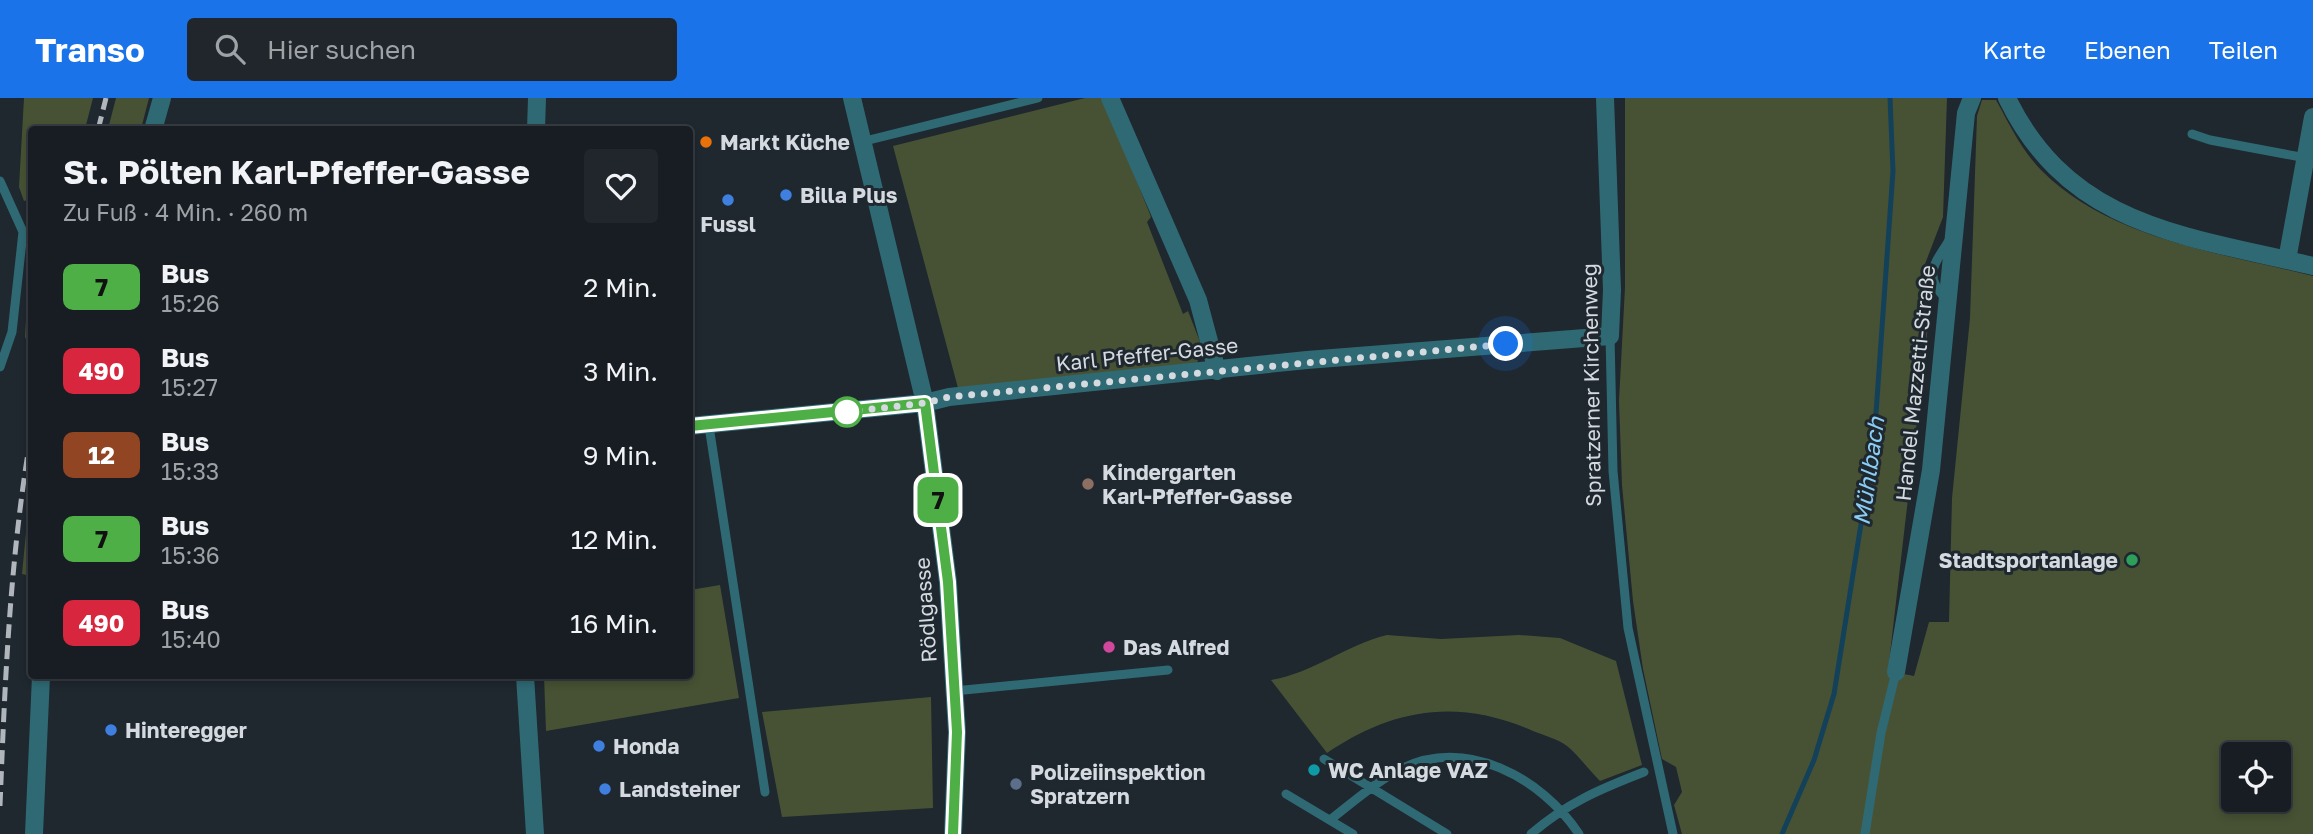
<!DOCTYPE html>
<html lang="de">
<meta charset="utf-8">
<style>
:root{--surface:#171d23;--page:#20262b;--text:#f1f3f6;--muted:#9ea2a6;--line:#363b41;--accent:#1a73e8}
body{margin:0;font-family:"Golos Text",sans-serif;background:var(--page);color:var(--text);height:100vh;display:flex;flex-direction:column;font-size:26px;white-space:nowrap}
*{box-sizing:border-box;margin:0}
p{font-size:23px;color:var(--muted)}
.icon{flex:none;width:38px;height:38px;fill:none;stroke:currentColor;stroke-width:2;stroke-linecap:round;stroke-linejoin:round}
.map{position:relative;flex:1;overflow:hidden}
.drawer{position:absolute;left:28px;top:28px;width:665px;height:553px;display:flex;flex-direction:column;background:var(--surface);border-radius:7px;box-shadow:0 4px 10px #0003,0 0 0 2px var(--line)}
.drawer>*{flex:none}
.badge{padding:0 14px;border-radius:10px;font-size:24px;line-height:46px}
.controls{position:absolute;left:2221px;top:644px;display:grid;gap:14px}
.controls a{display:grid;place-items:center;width:70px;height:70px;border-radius:7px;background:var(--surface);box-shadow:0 4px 10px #0003,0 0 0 2px var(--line);font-size:35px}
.you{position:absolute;width:35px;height:35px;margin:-18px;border:5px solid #fff;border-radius:50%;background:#1a73e8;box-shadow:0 0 0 10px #1a73e833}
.map>.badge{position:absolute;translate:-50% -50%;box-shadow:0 0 0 4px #fff}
.round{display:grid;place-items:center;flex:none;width:74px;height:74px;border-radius:7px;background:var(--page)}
.headline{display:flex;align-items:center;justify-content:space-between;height:119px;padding:0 35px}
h1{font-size:33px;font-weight:700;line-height:52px}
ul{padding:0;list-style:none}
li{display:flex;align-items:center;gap:21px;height:84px;padding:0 35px}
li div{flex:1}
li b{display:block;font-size:26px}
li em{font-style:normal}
li .badge{min-width:77px;font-weight:700;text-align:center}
header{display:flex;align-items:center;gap:42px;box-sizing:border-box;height:98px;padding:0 35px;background:var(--accent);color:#fff}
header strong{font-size:33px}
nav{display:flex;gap:38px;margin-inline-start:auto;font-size:24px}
.search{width:490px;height:63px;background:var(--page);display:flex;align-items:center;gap:18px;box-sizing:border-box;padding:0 24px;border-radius:7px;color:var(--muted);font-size:26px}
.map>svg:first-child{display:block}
.green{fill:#475234;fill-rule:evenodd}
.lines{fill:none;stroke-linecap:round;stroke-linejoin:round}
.stream{stroke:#14415a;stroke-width:5}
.service{stroke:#2f6a74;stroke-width:9}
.minor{stroke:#2f6a74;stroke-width:18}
.tertiary{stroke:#2f6a74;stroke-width:18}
.rail{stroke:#b0b6bc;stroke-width:5;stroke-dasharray:14 7;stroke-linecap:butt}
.line-casing{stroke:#fff;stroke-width:16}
.line{stroke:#4eaf46;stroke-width:10}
.walk{stroke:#d4dadf;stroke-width:7;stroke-dasharray:0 12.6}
.food-dot{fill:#e8710a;stroke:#1f272f;stroke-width:2.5}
.shop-dot{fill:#3f7fe0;stroke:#1f272f;stroke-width:2.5}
.stop-dot{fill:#fff;stroke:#4eaf46;stroke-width:3.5}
.education-dot{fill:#8d6e63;stroke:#1f272f;stroke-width:2.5}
.leisure-dot{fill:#2e9e5b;stroke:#1f272f;stroke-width:2.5}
.hotel-dot{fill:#d1479c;stroke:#1f272f;stroke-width:2.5}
.culture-dot{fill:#0f9aa8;stroke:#1f272f;stroke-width:2.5}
.service-dot{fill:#5c6f8a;stroke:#1f272f;stroke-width:2.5}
.labels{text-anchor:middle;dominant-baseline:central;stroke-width:6;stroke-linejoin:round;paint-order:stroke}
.poi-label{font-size:21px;font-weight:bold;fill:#d4dadf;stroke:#1f272f;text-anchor:start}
.street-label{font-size:21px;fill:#d4dadf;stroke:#1f272f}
.water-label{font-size:23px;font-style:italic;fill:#8bcdf5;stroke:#1f272f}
</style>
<header>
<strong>Transo</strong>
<div class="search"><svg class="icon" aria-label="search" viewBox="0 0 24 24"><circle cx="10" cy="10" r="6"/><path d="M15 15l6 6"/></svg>Hier suchen</div>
<nav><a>Karte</a><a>Ebenen</a><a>Teilen</a></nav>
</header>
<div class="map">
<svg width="2313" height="736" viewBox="0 0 2313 736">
<rect width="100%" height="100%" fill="#1f272f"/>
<!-- green -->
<path class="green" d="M24 0H93L85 31 32 32 31 101 24 103 19 89Z
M116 0H149L141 31H108Z
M1085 0H1104L1151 119 1147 124 1183 216 1188 213 1202 249 1197 265 958 290 893 48Z
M1625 0H1947L1943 119 1920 179 1930 211 1888 573 1914 578 1929 524H1949L1952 400 1970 220 1977 18 1982 2H1996C2010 27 2021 52 2042 73 2111 142 2223 155 2313 178V736H1682L1674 707 1682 694 1676 669 1662 661 1643 571 1633 503 1622 387 1619 303 1625 189ZM2233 656H2278V702H2233Z
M31 134 32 251H31L25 239Z
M31 383 32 478H31L22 476Z
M720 487 739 600 546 633 544 578H690V492Z
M1387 537 1441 541 1519 537 1560 540 1616 563 1642 667 1600 683C1589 672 1579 658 1567 648 1558 641 1543 637 1533 633 1458 600 1394 610 1327 655L1271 582C1313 575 1346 547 1387 537Z
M931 599 933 710 782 719 762 614Z"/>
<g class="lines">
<!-- stream -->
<path class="stream" d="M1782 736 1814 662 1834 596 1874 344 1893 73 1890 0"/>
<!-- service -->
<path class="service" d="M2192 36 2210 42 2306 60
M861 44 1038 0
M0 83 23 134 12 234 0 269
M1946 201C1922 177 1935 165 1950 141
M1610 238 1613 373 1628 530 1673 736
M709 328 765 694
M954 593 1168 572
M1324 661 1447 736
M1286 696 1353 736
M1330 722C1352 705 1374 685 1399 672 1465 637 1542 680 1579 736
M1531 736C1567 705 1600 691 1644 674
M1865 736 1881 635 1896 574"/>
<!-- minor -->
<path class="minor" d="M852 0 925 305 948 484 957 634 953 736
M1110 0 1198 202 1217 273
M2007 0C2070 130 2188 138 2313 168
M536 32 537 0
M2287 162 2313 19
M690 328 925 305 949 299 1307 262 1610 238 1612 192 1605 0
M1896 574 1931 372 1966 15 1972 0
M525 578 535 736"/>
<!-- tertiary -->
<path class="tertiary" d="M153 32 162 0
M34 736 41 578"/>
<!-- rail -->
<path class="rail" d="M98 32 106 0
M0 708C5 582 10 456 32 331"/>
</g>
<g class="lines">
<!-- line casing -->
<g class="line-casing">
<path id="line" d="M690 328 925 305 948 484 957 634 953 736"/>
</g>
<!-- line -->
<use href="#line" class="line"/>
<!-- walk -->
<path class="walk" d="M847 314 925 305 949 299 1506 246"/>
</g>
<!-- markers -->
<circle class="food-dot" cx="706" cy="44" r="7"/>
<g class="shop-dot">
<circle cx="786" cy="97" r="7"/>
<circle cx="728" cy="102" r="7"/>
<circle cx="111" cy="632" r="7"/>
<circle cx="599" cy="648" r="7"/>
<circle cx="605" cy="691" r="7"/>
</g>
<circle class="stop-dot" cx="847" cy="314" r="14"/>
<circle class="education-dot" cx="1088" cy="386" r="7"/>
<circle class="leisure-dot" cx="2132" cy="462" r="7"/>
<circle class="hotel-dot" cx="1109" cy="549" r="7"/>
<circle class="culture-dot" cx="1314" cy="672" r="7"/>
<circle class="service-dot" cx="1016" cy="686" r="7"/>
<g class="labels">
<!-- poi labels -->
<g class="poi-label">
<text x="720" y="44">Markt Küche</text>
<text x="800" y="97">Billa Plus</text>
<text x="728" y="126" text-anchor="middle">Fussl</text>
<text x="1102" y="374">Kindergarten<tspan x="1102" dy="24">Karl-Pfeffer-Gasse</tspan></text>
<text x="2118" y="462" text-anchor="end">Stadtsportanlage</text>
<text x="1123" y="549">Das Alfred</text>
<text x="125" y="632">Hinteregger</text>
<text x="613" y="648">Honda</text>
<text x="1328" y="672">WC Anlage VAZ</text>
<text x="1030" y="674">Polizeiinspektion<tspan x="1030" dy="24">Spratzern</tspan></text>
<text x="619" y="691">Landsteiner</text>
</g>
<!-- street labels -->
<g class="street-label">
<text transform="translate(1147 256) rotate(-6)">Karl Pfeffer-Gasse</text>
<text transform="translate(1915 285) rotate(-84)">Handel Mazzetti-Straße</text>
<text transform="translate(1591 287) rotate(-91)">Spratzerner Kirchenweg</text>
<text transform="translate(925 512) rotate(-94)">Rödlgasse</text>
</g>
<!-- water labels -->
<g class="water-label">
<text transform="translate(1868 373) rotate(-82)">Mühlbach</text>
</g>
</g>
</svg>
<div class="controls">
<a><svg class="icon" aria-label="locate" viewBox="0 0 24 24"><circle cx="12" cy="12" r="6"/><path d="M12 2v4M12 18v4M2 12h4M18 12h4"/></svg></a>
</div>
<div class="you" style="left:1506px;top:246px"></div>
<b class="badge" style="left:938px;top:402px;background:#4eaf46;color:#111">7</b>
<section class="drawer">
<div class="headline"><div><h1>St. Pölten Karl-Pfeffer-Gasse</h1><p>Zu Fuß · 4 Min. · 260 m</p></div><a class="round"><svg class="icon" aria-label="heart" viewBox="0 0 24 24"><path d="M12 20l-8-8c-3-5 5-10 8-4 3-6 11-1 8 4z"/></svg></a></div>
<ul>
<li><span class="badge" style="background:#4eaf46;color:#111">7</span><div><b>Bus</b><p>15:26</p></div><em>2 Min.</em></li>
<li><span class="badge" style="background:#d7263d;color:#fff">490</span><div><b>Bus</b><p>15:27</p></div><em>3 Min.</em></li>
<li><span class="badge" style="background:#914522;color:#fff">12</span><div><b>Bus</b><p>15:33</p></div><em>9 Min.</em></li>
<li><span class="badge" style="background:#4eaf46;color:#111">7</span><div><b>Bus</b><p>15:36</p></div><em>12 Min.</em></li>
<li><span class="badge" style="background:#d7263d;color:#fff">490</span><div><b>Bus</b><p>15:40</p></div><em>16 Min.</em></li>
</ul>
</section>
</div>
